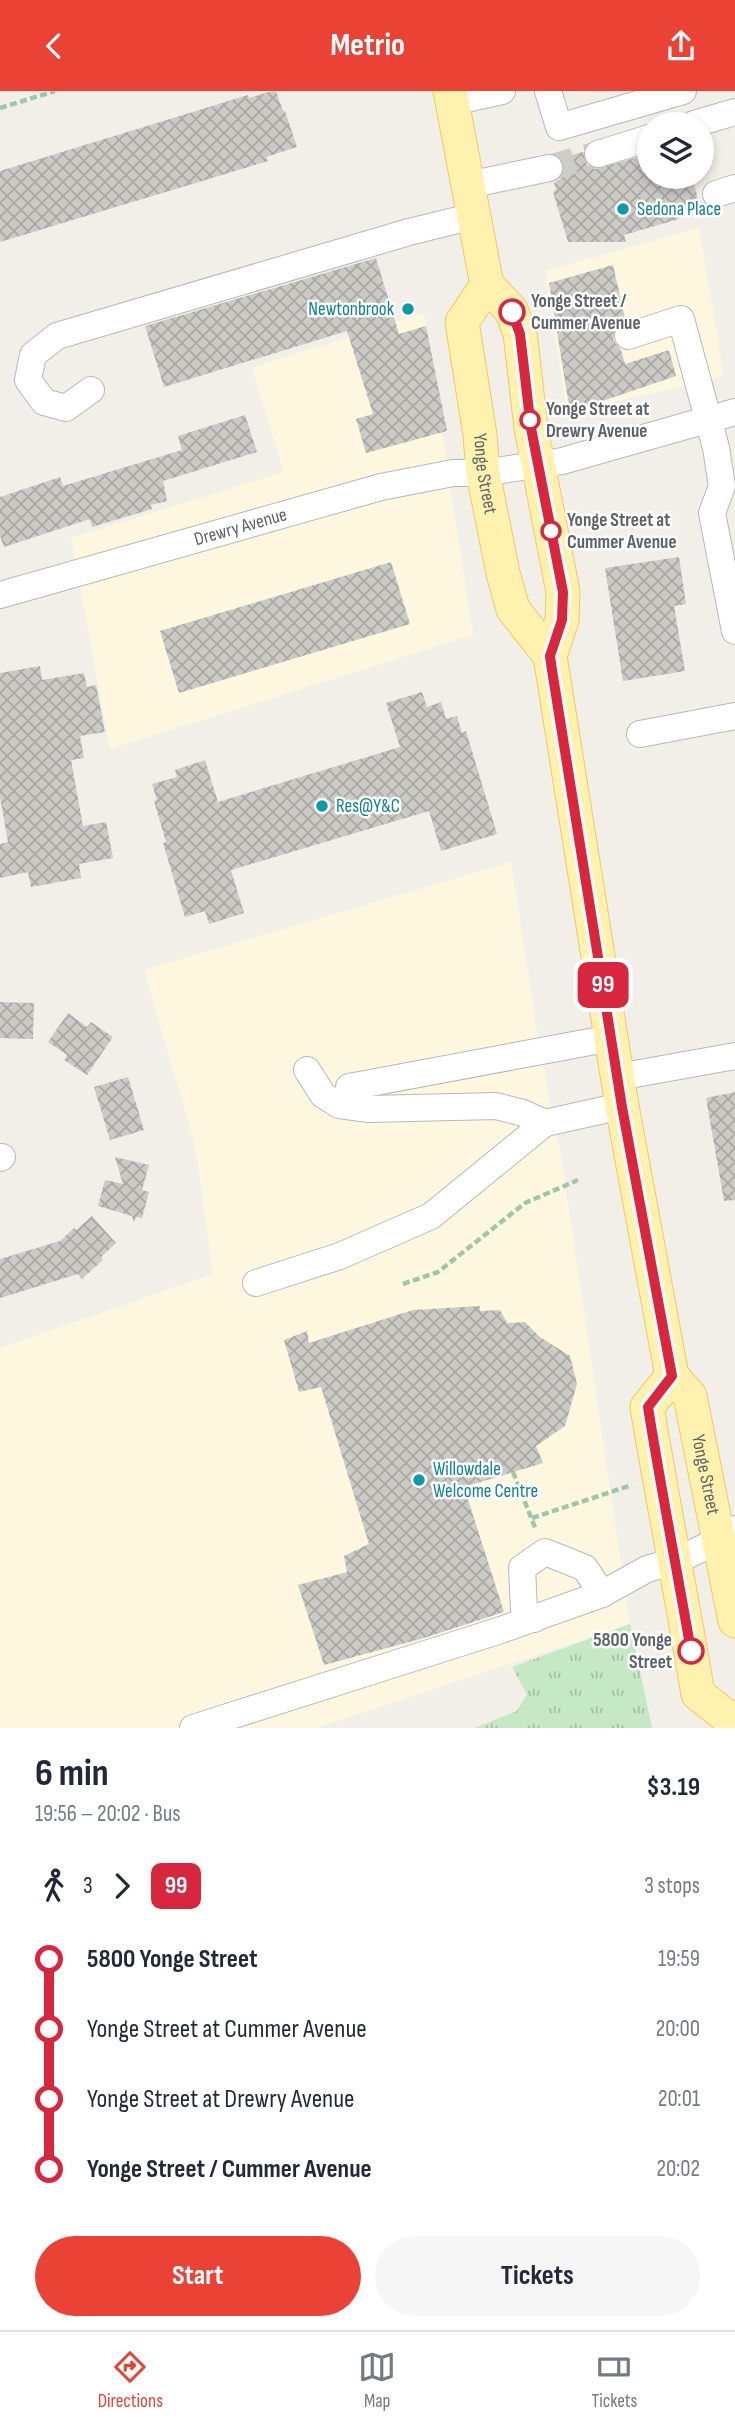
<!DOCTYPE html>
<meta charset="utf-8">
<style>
:root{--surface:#fff;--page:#f6f6f7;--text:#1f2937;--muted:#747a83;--line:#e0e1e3;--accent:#ea4335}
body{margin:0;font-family:"Sofia Sans Condensed",sans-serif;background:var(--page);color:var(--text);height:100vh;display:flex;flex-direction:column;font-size:26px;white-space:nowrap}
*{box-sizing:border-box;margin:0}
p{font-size:23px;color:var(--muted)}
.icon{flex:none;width:38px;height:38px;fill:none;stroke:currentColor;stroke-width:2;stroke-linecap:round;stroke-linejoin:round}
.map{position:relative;height:1637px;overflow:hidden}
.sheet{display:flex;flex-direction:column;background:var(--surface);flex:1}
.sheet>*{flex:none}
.badge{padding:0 14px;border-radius:10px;font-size:24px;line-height:46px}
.tools{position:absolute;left:637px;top:21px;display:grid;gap:14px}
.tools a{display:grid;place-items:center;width:77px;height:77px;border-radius:50%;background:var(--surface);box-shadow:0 4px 10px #0003;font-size:35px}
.map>.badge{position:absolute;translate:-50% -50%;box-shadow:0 0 0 4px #fff}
.legs{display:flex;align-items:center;gap:10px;height:77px;padding:0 35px;font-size:23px}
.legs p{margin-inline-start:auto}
.head{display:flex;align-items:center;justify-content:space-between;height:119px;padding:0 35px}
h1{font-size:38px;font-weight:700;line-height:52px}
.primary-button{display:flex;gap:14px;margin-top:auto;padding:14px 35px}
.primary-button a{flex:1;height:80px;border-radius:42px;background:var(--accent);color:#fff;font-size:28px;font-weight:700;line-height:80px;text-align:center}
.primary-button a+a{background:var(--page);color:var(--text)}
ul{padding:0 35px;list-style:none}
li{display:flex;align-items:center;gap:24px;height:70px;font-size:26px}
li i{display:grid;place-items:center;width:10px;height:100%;margin:0 9px;background:currentColor}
li i::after{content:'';width:18px;height:18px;margin:-9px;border:5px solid;border-radius:50%;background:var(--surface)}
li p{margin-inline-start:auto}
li:first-child i{background:linear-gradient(#0000 50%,currentColor 0)}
li:last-child i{background:linear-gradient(currentColor 50%,#0000 0)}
header{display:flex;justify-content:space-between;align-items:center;height:91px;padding:0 35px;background:var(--accent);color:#fff;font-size:32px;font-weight:700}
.dock{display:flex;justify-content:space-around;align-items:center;height:98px;border-top:2px solid var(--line);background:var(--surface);font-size:19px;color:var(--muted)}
.dock a{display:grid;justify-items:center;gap:4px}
.dock .selected{color:var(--accent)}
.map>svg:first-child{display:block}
.commercial{fill:#fef7e0}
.grass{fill:url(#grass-tufts)}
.building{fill:url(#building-cross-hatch)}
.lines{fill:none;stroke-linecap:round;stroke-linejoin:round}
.minor-tunnel{stroke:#ccccc8;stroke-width:26;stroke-dasharray:26 13;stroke-linecap:butt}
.minor-casing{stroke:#b5b8bc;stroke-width:28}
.major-casing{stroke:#f2c960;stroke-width:35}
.path{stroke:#9cc7a9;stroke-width:4.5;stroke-dasharray:7 3.5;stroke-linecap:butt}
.minor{stroke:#fff;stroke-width:26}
.major{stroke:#fff2af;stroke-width:33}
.line-1-casing{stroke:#fff;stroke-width:16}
.line-1{stroke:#d7263d;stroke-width:10}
.culture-dot{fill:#0f9aa8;stroke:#fff;stroke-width:2.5}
.stop-1-dot{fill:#fff;stroke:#d7263d;stroke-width:3.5}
.labels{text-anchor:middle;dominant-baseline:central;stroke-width:5;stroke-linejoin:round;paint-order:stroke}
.culture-label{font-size:19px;fill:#0d838f;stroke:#fff;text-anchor:start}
.stop-label{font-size:19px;font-weight:bold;fill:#5f6368;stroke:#fff;text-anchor:start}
.street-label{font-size:19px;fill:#5f6368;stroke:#fff}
</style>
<header><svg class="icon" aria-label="back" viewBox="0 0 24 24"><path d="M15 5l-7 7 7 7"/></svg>Metrio<svg class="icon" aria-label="share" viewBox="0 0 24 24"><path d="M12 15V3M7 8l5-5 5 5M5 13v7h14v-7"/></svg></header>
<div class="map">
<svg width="735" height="1637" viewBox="0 0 735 1637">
<defs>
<pattern id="grass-tufts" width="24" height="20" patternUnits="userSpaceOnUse" patternTransform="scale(1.75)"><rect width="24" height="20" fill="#c5e8c5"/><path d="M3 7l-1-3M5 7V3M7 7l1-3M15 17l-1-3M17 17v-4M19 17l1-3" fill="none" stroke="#a3c0a4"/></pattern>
<pattern id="building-cross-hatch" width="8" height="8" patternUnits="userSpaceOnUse" patternTransform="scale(1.75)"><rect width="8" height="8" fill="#cccac5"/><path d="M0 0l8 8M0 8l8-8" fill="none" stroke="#a9a8a4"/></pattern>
</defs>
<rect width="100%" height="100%" fill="#f1efe8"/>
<!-- commercial -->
<path class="commercial" d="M699 137 724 285 567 322 545 180Z
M424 222 473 544 110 658 71 447 284 381 252 277Z
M511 771 538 947 562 1071 630 1533 316 1637H0V1257L213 1183 195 1054 144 879Z"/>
<!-- grass -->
<path class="grass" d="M630 1533 652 1637H475L517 1620 527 1603 512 1576Z"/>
<!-- building -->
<path class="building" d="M272 0H276L283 20H285L297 56 266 66 268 70 0 151V80L248 4 249 7Z
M583 61 587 74 595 78 649 63V86H692L700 115 677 122 679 128 624 144 626 151H568L553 101 556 98 554 92 560 88 564 81 561 67Z
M376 167 399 243 426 235 447 340 366 362 356 328 373 323 347 240 164 296 145 235Z
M613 174 625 227 613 230 615 237 613 249 621 259 625 273 669 259 676 285 570 321 549 192Z
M245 324 257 361 163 390 167 410 151 414 152 418 92 436 90 428 4 456 0 445V406L60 386 63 395 182 359 178 345Z
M679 466 686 513 674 515 685 580 623 590 605 477Z
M391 471 410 533 179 602 160 540Z
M40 575 42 589 84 582 87 596 96 594 105 641 80 645 84 667 71 669 83 735 106 731 113 767 79 773 81 787 31 796 28 781 0 787V753L8 751 0 706V582Z
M422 601 427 616 441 611 446 628 457 625 462 642 466 640 497 743 441 760 429 720 231 779 244 822 209 833 205 820 185 826 163 752 166 751 154 710 157 709 152 693 177 686 175 679 205 669 218 711 400 656 386 612Z
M0 911 34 912 33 948 0 947Z
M68 922 87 936 91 931 113 946 87 984 64 969 67 964 48 951Z
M128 986 144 1039 110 1049 94 996Z
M735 1001V1109L724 1110 706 1007Z
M115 1066 149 1074 142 1099 149 1101 142 1127 136 1126 134 1131 132 1125 98 1115 105 1089 123 1093Z
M92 1125 116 1152 101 1166 103 1169 82 1188 78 1183 0 1207V1168L60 1150 74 1137 76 1139Z
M480 1215V1220L500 1219 507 1232 525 1231 540 1246 570 1265 577 1293 565 1335 536 1355 543 1372 464 1396 504 1521 424 1547 324 1574 298 1494 347 1481 344 1465 369 1453 321 1296 299 1301 284 1249 307 1240 309 1252 413 1219Z"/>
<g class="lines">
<!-- minor-tunnel -->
<path class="minor-tunnel" d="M549 77 598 63"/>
<!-- minor casing -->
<g class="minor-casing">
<g id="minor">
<path d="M548 0 559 36 683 0"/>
<path d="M452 11 502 0"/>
<path d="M694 33 735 21"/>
<path d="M598 63 649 47"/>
<path d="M468 94 549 77"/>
<path d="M716 103 735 97"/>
<path d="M628 245 681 228 716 357 722 395 712 422 735 540"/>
<path d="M91 299 66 317 44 311 28 289 33 264 57 245 409 141 474 125"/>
<path id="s1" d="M0 504 381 396 453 382H483L562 370 735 321"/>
<path d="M640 643 735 625"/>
<path d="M307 979 323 1004 339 1014 369 1018 496 1015 523 1022 545 1032 622 1015"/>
<path d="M618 986 735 965"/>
<path d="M349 996 611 947"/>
<path d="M0 1067 2 1066"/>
<path d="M256 1192 340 1165 431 1125 545 1032"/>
<path d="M534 1528 524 1519 522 1477 545 1461 585 1477 602 1503"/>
<path d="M193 1637 501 1539 602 1503 647 1478 675 1470 720 1449 735 1438"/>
</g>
</g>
<!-- major casing -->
<g class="major-casing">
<g id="major">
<path id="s2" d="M450 0 487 194 511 219 520 242 531 337 563 501 562 529 550 565 622 1015 672 1285 690 1305 735 1530"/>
<path id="s3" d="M487 194 462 231 480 344 483 382 503 482 513 518 550 565"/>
<path d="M672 1285 647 1316C663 1412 682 1507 698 1603L735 1632"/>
</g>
</g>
<!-- path -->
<path class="path" d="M0 17 55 0
M403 1193 438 1181 525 1112 578 1089
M513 1381 536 1439
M532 1427 632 1394"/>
<!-- minor -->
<use href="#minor" class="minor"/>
<!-- major -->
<use href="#major" class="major"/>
</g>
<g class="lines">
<!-- line-1 casing -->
<g class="line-1-casing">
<path id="line-1" d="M512 221 520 243 531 337 563 501 562 529 550 565 552 579 622 1016 672 1285 648 1316C661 1398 677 1479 691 1560"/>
</g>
<!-- line-1 -->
<use href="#line-1" class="line-1"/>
</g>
<!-- markers -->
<g class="culture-dot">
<circle cx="623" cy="118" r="7"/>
<circle cx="408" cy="218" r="7"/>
<circle cx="322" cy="715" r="7"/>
<circle cx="419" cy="1389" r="7"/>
</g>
<g class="stop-1-dot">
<circle cx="512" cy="221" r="12"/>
<circle cx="530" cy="329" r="9"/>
<circle cx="551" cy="440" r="9"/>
<circle cx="691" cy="1560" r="12"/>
</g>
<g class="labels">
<!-- culture labels -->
<g class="culture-label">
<text x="637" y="118">Sedona Place</text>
<text x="394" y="218" text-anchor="end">Newtonbrook</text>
<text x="336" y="715">Res@Y&amp;C</text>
<text x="433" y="1378">Willowdale<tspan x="433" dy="22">Welcome Centre</tspan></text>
</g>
<!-- stop labels -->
<g class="stop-label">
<text x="531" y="210">Yonge Street /<tspan x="531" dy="22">Cummer Avenue</tspan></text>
<text x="546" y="318">Yonge Street at<tspan x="546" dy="22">Drewry Avenue</tspan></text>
<text x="567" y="429">Yonge Street at<tspan x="567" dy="22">Cummer Avenue</tspan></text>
<text x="672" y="1549" text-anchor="end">5800 Yonge<tspan x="672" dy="22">Street</tspan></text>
</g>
<!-- street labels -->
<g class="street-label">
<text stroke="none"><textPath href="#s3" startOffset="198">Yonge Street</textPath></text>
<text stroke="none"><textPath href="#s1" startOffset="250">Drewry Avenue</textPath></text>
<text stroke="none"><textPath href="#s2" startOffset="1423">Yonge Street</textPath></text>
</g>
</g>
</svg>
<div class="tools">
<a><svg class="icon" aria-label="layers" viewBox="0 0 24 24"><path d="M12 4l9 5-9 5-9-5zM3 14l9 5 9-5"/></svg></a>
</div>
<b class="badge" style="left:603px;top:894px;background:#d7263d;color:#fff">99</b>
</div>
<section class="sheet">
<div class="head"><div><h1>6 min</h1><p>19:56 – 20:02 · Bus</p></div><b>$3.19</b></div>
<div class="legs"><svg class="icon" aria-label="walk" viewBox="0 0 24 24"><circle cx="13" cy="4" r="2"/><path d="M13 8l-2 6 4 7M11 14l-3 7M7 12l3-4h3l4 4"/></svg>3<svg class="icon" aria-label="forward" viewBox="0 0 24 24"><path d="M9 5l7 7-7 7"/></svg><b class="badge" style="background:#d7263d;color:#fff">99</b><p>3 stops</p></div>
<ul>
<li><i style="color:#d7263d"></i><b>5800 Yonge Street</b><p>19:59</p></li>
<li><i style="color:#d7263d"></i><span>Yonge Street at Cummer Avenue</span><p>20:00</p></li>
<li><i style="color:#d7263d"></i><span>Yonge Street at Drewry Avenue</span><p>20:01</p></li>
<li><i style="color:#d7263d"></i><b>Yonge Street / Cummer Avenue</b><p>20:02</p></li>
</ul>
<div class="primary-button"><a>Start</a><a>Tickets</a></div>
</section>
<nav class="dock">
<a class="selected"><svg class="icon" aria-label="directions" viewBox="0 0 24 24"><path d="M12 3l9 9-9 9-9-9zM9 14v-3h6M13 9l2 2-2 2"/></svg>Directions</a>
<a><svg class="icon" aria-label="map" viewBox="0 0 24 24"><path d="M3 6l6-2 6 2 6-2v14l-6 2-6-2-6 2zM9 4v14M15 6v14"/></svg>Map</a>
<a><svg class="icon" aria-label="tickets" viewBox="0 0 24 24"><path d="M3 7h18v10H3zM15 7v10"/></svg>Tickets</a>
</nav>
